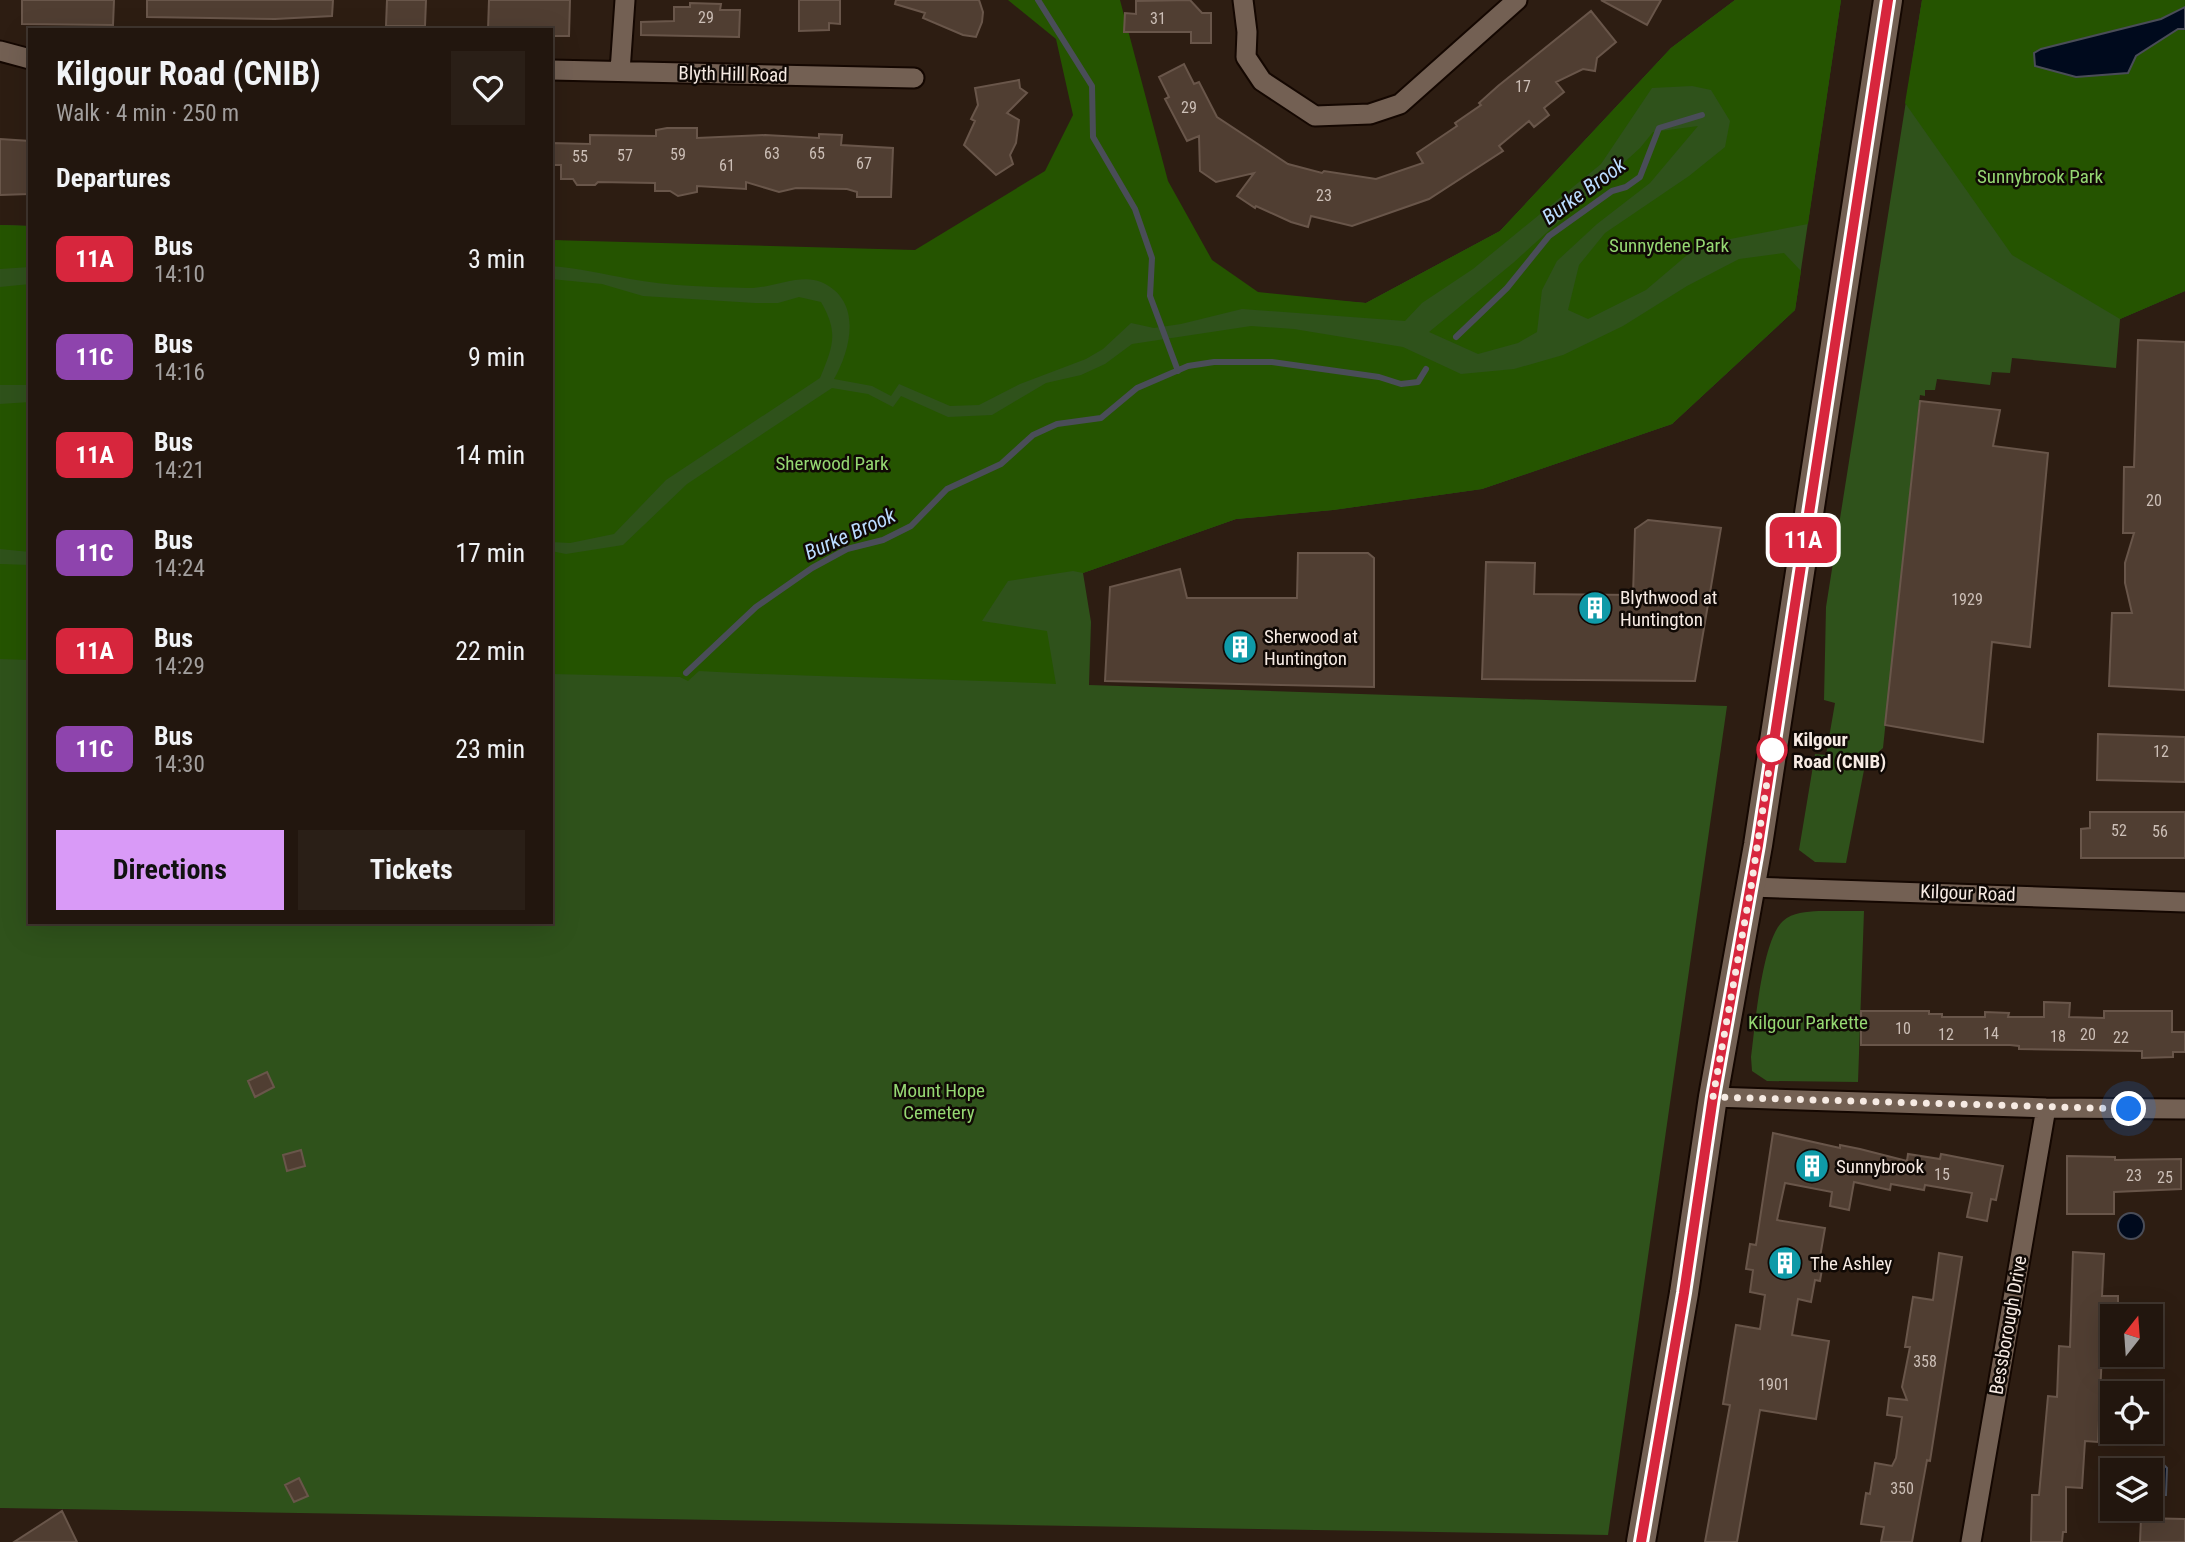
<!DOCTYPE html>
<meta charset="utf-8">
<style>
:root{--surface:#22160e;--page:#2a1f17;--text:#f1f3f6;--muted:#a29f9e;--line:#3f352e;--accent:#d99af7}
body{margin:0;font-family:"Roboto Condensed",sans-serif;background:var(--page);color:var(--text);height:100vh;display:flex;flex-direction:column;font-size:26px;white-space:nowrap}
*{box-sizing:border-box;margin:0}
p{font-size:23px;color:var(--muted)}
.icon{flex:none;width:38px;height:38px;fill:none;stroke:currentColor;stroke-width:2;stroke-linecap:round;stroke-linejoin:round}
.map{position:relative;flex:1;overflow:hidden}
.sheet{position:absolute;left:28px;top:28px;width:525px;height:896px;display:flex;flex-direction:column;background:var(--surface);border-radius:0px;box-shadow:0 7px 28px #0002,0 0 0 2px var(--line)}
.sheet>*{flex:none}
.badge{padding:0 14px;border-radius:10px;font-size:24px;line-height:46px}
.needle{width:46px;rotate:17deg}
.tools{position:absolute;left:2100px;top:1304px;display:grid;gap:14px}
.tools a{display:grid;place-items:center;width:63px;height:63px;border-radius:0px;background:var(--surface);box-shadow:0 7px 28px #0002,0 0 0 2px var(--line);font-size:35px}
.you{position:absolute;width:35px;height:35px;margin:-18px;border:5px solid #fff;border-radius:50%;background:#1a73e8;box-shadow:0 0 0 10px #1a73e833}
.map>.badge{position:absolute;translate:-50% -50%;box-shadow:0 0 0 4px #fff}
h2{padding:0 28px;font-size:26px;line-height:63px}
.round{display:grid;place-items:center;flex:none;width:74px;height:74px;border-radius:0px;background:var(--page)}
.overview{display:flex;align-items:center;justify-content:space-between;height:119px;padding:0 28px}
h1{font-size:33px;font-weight:700;line-height:52px}
.primary-button{display:flex;gap:14px;margin-top:auto;padding:14px 28px}
.primary-button a{flex:1;height:80px;border-radius:0px;background:var(--accent);color:#111;font-size:28px;font-weight:700;line-height:80px;text-align:center}
.primary-button a+a{background:var(--page);color:var(--text)}
ul{padding:0;list-style:none}
li{display:flex;align-items:center;gap:21px;height:98px;padding:0 28px}
li div{flex:1}
li b{display:block;font-size:26px}
li em{font-style:normal}
li .badge{min-width:77px;font-weight:700;text-align:center}
.map>svg:first-child{display:block}
.green{fill:#2f521b}
.forest{fill:#255400}
.water{fill:#000a1d;stroke:#4a4d58;stroke-width:2}
.lines{fill:none;stroke-linecap:round;stroke-linejoin:round}
.stream{stroke:#4a4d58;stroke-width:6}
.building{fill:#503e32;stroke:#69564a;stroke-width:2}
.minor-casing{stroke:#140701;stroke-width:23}
.secondary-casing{stroke:#140701;stroke-width:32}
.minor{stroke:#736053;stroke-width:19}
.secondary{stroke:#736053;stroke-width:28}
.line-casing{stroke:#fff;stroke-width:16}
.line{stroke:#d7263d;stroke-width:10}
.walk{stroke:#f6eae3;stroke-width:7;stroke-dasharray:0 12.6}
.stop-dot{fill:#fff;stroke:#d7263d;stroke-width:3.5}
.labels{text-anchor:middle;dominant-baseline:central;stroke-width:5;stroke-linejoin:round;paint-order:stroke}
.number-label{font-size:16px;fill:#ccbfb7}
.street-label{font-size:19px;fill:#f6eae3;stroke:#100905}
.park-label{font-size:19px;fill:#95d772;stroke:#100905}
.poi-label{font-size:19px;fill:#f6eae3;stroke:#100905;text-anchor:start}
.stop-label{font-size:19px;font-weight:bold;fill:#f6eae3;stroke:#100905;text-anchor:start}
.water-label{font-size:21px;font-style:italic;fill:#bbdcff;stroke:#100905}
</style>
<div class="map">
<svg width="2185" height="1542" viewBox="0 0 2185 1542">
<rect width="100%" height="100%" fill="#2d1d12"/>
<!-- green -->
<path class="green" d="M1735 0H1841L1795 310 1672 424 1482 489 1333 510 1236 519 1083 573 1091 622 1089 685 1727 706 1608 1535 0 1508V225L30 226V922H551V240L1366 303 1500 231 1671 48Z
M1922 0H2185V291L2120 319 2116 368 2012 358 2010 373 1992 372 1990 385 1937 379 1935 390H1925V396L1920 395 1883 748 1868 761 1864 770 1846 863 1815 862 1799 850 1815 754 1826 755 1835 703 1824 700 1826 607Z
M1819 911H1864L1858 1082 1767 1081 1752 1071 1751 1057C1755 1027 1762 939 1783 921 1793 912 1806 912 1819 911Z"/>
<!-- forest -->
<path class="forest" d="M1008 0H1120L1168 181 1212 260 1258 292 1366 303 1500 231 1671 48 1735 0H1841L1808 224 1699 245 1646 290 1588 319 1568 310 1579 265 1605 233 1689 176 1725 147 1730 121 1711 90 1692 86 1652 88 1601 164 1473 269 1422 303 1405 321 1242 309 1181 324 1154 328 1131 323 1103 349 1086 359 1020 384 979 405 950 406 899 384 891 396 872 386 834 379C851 349 863 300 821 282 800 273 770 289 748 288 709 287 668 286 630 279 603 274 579 268 551 266V240L915 250 1045 171 1073 115 1056 39Z
M1922 0H2185V7L2161 19 2034 53 2036 66 2076 77 2128 73 2136 56 2178 29H2185V291L2120 319 2012 255 1905 103Z
M1698 126 1650 183 1597 224 1557 261 1542 290 1537 332 1518 343 1478 354 1429 332 1513 263 1640 148 1653 132Z
M0 225 30 226V267L0 269Z
M1784 253 1801 271 1795 310 1672 424 1482 489 1333 510 1236 519 1083 573 1073 571 1008 581 982 621 1047 631 1056 684C937 678 818 678 699 671L688 681 680 677 551 674V551L566 554 623 545 687 484 832 388 868 394 893 407 901 396 948 417 992 415 1046 383 1081 375 1105 364 1132 344 1251 326 1294 329 1403 347 1461 374 1514 369 1563 355 1623 326 1687 286 1739 259Z
M551 279 602 284 643 296 755 303H778L799 297 821 302C839 333 833 346 820 378L666 480 614 534 570 543 551 542Z
M30 284V385H0V287Z
M30 402V552L0 549V404Z
M0 564 30 565V660L0 659Z"/>
<!-- water -->
<path class="water" d="M2185 7V29H2178L2136 56 2128 73 2076 77 2035 66 2034 53 2041 49 2161 19Z
M2118 1226a13 13 0 1 1 26 0a13 13 0 1 1-26 0Z
M2163 1464 2167 1468 2166 1495H2154V1466Z"/>
<g class="lines">
<!-- stream -->
<path class="stream" d="M1038 0 1092 86 1093 137 1135 209 1152 258 1150 296 1178 371
M1456 337 1507 288 1549 236 1612 191 1626 187 1640 177 1659 128 1702 115
M686 673 756 607 812 568 847 549 883 540 911 526 947 489 1001 464 1033 435 1057 424 1101 418 1137 388 1188 366 1214 362H1272L1379 377 1401 384 1418 382 1426 369"/>
</g>
<!-- building -->
<path class="building" d="M22 0H114L113 25 22 24Z
M147 0H333L332 16 275 19 147 17Z
M387 0H426L425 26H386Z
M489 0H570L569 36H551V30H488Z
M799 0H840V24L829 23V30L799 31Z
M896 0H979L983 12 982 22 976 37 963 35 923 18 925 13 895 4Z
M1190 0 1202 13H1211V43H1191V32H1124L1125 13 1136 14V1Z
M1601 0H1661L1647 25Z
M690 3 721 4 720 10H740L739 37 641 35V22L674 21V7H690Z
M1591 11 1616 42 1597 58 1595 71 1583 69 1556 82 1564 92 1544 108 1549 115 1534 127 1529 121 1499 146 1503 151 1429 199 1352 226 1311 216 1308 227 1291 222 1256 206 1255 208 1237 196 1254 173 1216 182 1200 171 1199 136 1187 141 1165 99 1169 97 1159 77 1184 64 1194 84 1199 82 1217 117 1288 164 1322 173 1324 171 1376 179 1423 163 1417 153 1457 126 1455 123 1481 105 1479 103 1498 86Z
M1019 80 1020 88 1027 93 1007 113 1019 120 1016 143 1010 155 1013 164 996 175 964 145 975 121 971 119 978 105 975 88Z
M667 128H697V138L765 135 819 138V134L842 135 841 145 893 148 891 197H857V192L847 189 796 188 779 192 746 182V189L697 186V192L678 196 670 191H655V183L598 182 595 185H577L573 179H561V165H551V143L590 144V135L656 136V130Z
M0 139 30 141 29 194 0 195Z
M2138 340 2185 342V690L2109 686 2112 613H2132L2125 583V563L2134 533H2123L2124 467H2134Z
M1920 401 2000 410 1993 446 2048 453 2030 647 1992 642 1983 742 1885 725Z
M1648 520 1721 528 1695 681 1482 679 1486 562 1535 563 1534 594 1633 595 1635 529Z
M1298 553H1368L1374 558V687L1105 681 1110 587 1180 569 1187 598H1297Z
M2098 734 2185 737V782L2097 780Z
M2090 812H2185V858H2081V829L2090 828Z
M2044 1002 2070 1003 2069 1017 2104 1018V1011H2172V1032H2185V1052H2173V1057L2142 1058V1051L2019 1049V1046L2010 1045H1861V1011H1929V1014H1942V1017H1985V1012L2009 1013 2008 1017H2044Z
M267 1072 274 1087 255 1097 248 1081Z
M1773 1133 1840 1148V1145L1860 1149 1907 1161 1908 1154 1940 1159 1941 1154 2003 1166 1996 1200 1991 1199 1987 1221 1967 1217 1972 1193 1925 1185 1924 1190 1891 1184 1890 1190 1854 1182 1849 1210 1830 1206 1832 1192 1785 1183 1777 1220 1825 1228 1820 1257H1824L1820 1281 1815 1280 1811 1302 1798 1299 1792 1335 1829 1341 1816 1419 1760 1410 1737 1542H1705L1730 1405 1723 1404 1736 1325 1760 1329 1765 1295 1750 1292 1753 1270 1746 1269 1750 1244 1756 1245Z
M301 1150 305 1166 287 1171 283 1155Z
M2067 1156 2115 1157V1160L2181 1159V1189L2114 1192V1214H2067Z
M2073 1252 2104 1254 2102 1296H2118V1316H2112V1329H2103L2098 1442 2085 1441 2082 1488 2066 1487V1532H2063L2062 1542H2031L2032 1495H2039L2048 1396 2057 1397 2059 1346 2070 1347Z
M1939 1253 1962 1257 1930 1461 1927 1460 1912 1542H1881L1884 1527 1861 1524 1866 1493 1870 1494 1875 1463 1892 1466 1896 1458 1902 1417 1887 1415 1889 1398 1907 1400 1902 1387 1910 1347H1905L1913 1297 1933 1300Z
M299 1478 308 1496 294 1502 285 1485Z
M62 1511 77 1542H14Z
M2141 1518 2185 1519V1542H2140Z"/>
<g class="lines">
<!-- minor casing -->
<g class="minor-casing">
<path id="minor" d="M1243 0 1247 32 1246 57 1262 81 1315 116 1370 114 1400 104 1517 0
M0 51 30 59
M551 70 914 78
M620 71 625 0
M1751 887 2185 902
M1713 1097 2046 1108 2185 1109
M1971 1542 2046 1108"/>
</g>
<!-- secondary casing -->
<g class="secondary-casing">
<path id="secondary" d="M1641 1542 1684 1293 1713 1097 1758 845 1888 0"/>
</g>
<!-- minor -->
<use href="#minor" class="minor"/>
<!-- secondary -->
<use href="#secondary" class="secondary"/>
</g>
<g class="lines">
<!-- line casing -->
<g class="line-casing">
<path id="line" d="M1641 1542 1684 1293 1713 1097 1758 845 1888 0"/>
</g>
<!-- line -->
<use href="#line" class="line"/>
<!-- walk -->
<path class="walk" d="M1772 750 1773 743 1751 887 1713 1097 2129 1109"/>
</g>
<!-- icons -->
<defs>
<g id="building-disc" transform="scale(1.75)"><circle r="9.5" fill="#0f9aa8" stroke="#100905"/><path d="M-4-6H4V6H1V3H-1V6H-4ZM-2.5-4.3h1.7v1.8h-1.7ZM.8-4.3h1.7v1.8H.8ZM-2.5-1h1.7V.8h-1.7ZM.8-1h1.7V.8H.8Z" fill="#fff"/></g>
</defs>
<g fill-rule="evenodd">
<use href="#building-disc" x="1595" y="608"/>
<use href="#building-disc" x="1240" y="647"/>
<use href="#building-disc" x="1812" y="1166"/>
<use href="#building-disc" x="1785" y="1263"/>
</g>
<!-- markers -->
<circle class="stop-dot" cx="1772" cy="750" r="14"/>
<g class="labels">
<!-- number labels -->
<g class="number-label">
<text x="706" y="17">29</text>
<text x="1158" y="18">31</text>
<text x="1523" y="86">17</text>
<text x="1189" y="107">29</text>
<text x="772" y="153">63</text>
<text x="817" y="153">65</text>
<text x="678" y="154">59</text>
<text x="625" y="155">57</text>
<text x="580" y="156">55</text>
<text x="864" y="163">67</text>
<text x="727" y="165">61</text>
<text x="1324" y="195">23</text>
<text x="2154" y="500">20</text>
<text x="1967" y="599">1929</text>
<text x="2161" y="751">12</text>
<text x="2119" y="830">52</text>
<text x="2160" y="831">56</text>
<text x="1903" y="1028">10</text>
<text x="1991" y="1033">14</text>
<text x="1946" y="1034">12</text>
<text x="2088" y="1034">20</text>
<text x="2058" y="1036">18</text>
<text x="2121" y="1037">22</text>
<text x="1942" y="1174">15</text>
<text x="2134" y="1175">23</text>
<text x="2165" y="1177">25</text>
<text x="1925" y="1361">358</text>
<text x="1774" y="1384">1901</text>
<text x="1902" y="1488">350</text>
</g>
<!-- street labels -->
<g class="street-label">
<text transform="translate(733 74) rotate(1)">Blyth Hill Road</text>
<text transform="translate(1968 893) rotate(2)">Kilgour Road</text>
<text transform="translate(2008 1325) rotate(-80)">Bessborough Drive</text>
</g>
<!-- park labels -->
<g class="park-label">
<text x="2040" y="176">Sunnybrook Park</text>
<text x="1669" y="245">Sunnydene Park</text>
<text x="832" y="463">Sherwood Park</text>
<text x="1808" y="1022">Kilgour Parkette</text>
<text x="939" y="1090">Mount Hope<tspan x="939" dy="22">Cemetery</tspan></text>
</g>
<!-- poi labels -->
<g class="poi-label">
<text x="1620" y="597">Blythwood at<tspan x="1620" dy="22">Huntington</tspan></text>
<text x="1264" y="636">Sherwood at<tspan x="1264" dy="22">Huntington</tspan></text>
<text x="1836" y="1166">Sunnybrook</text>
<text x="1810" y="1263">The Ashley</text>
</g>
<!-- stop labels -->
<g class="stop-label">
<text x="1793" y="739">Kilgour<tspan x="1793" dy="22">Road (CNIB)</tspan></text>
</g>
<!-- water labels -->
<g class="water-label">
<text transform="translate(1584 191) rotate(-36)">Burke Brook</text>
<text transform="translate(850 534) rotate(-24)">Burke Brook</text>
</g>
</g>
</svg>
<div class="tools">
<a><svg class="needle" viewBox="-14 -14 28 28"><path d="M0-13l5 13h-10z" fill="#e53935"/><path d="M0 13l5-13h-10z" fill="#a29f9e"/></svg></a>
<a><svg class="icon" aria-label="locate" viewBox="0 0 24 24"><circle cx="12" cy="12" r="6"/><path d="M12 2v4M12 18v4M2 12h4M18 12h4"/></svg></a>
<a><svg class="icon" aria-label="layers" viewBox="0 0 24 24"><path d="M12 4l9 5-9 5-9-5zM3 14l9 5 9-5"/></svg></a>
</div>
<div class="you" style="left:2129px;top:1109px"></div>
<b class="badge" style="left:1803px;top:540px;background:#d7263d;color:#fff">11A</b>
<section class="sheet">
<div class="overview"><div><h1>Kilgour Road (CNIB)</h1><p>Walk · 4 min · 250 m</p></div><a class="round"><svg class="icon" aria-label="heart" viewBox="0 0 24 24"><path d="M12 20l-8-8c-3-5 5-10 8-4 3-6 11-1 8 4z"/></svg></a></div>
<h2>Departures</h2>
<ul>
<li><span class="badge" style="background:#d7263d;color:#fff">11A</span><div><b>Bus</b><p>14:10</p></div><em>3 min</em></li>
<li><span class="badge" style="background:#8e44ad;color:#fff">11C</span><div><b>Bus</b><p>14:16</p></div><em>9 min</em></li>
<li><span class="badge" style="background:#d7263d;color:#fff">11A</span><div><b>Bus</b><p>14:21</p></div><em>14 min</em></li>
<li><span class="badge" style="background:#8e44ad;color:#fff">11C</span><div><b>Bus</b><p>14:24</p></div><em>17 min</em></li>
<li><span class="badge" style="background:#d7263d;color:#fff">11A</span><div><b>Bus</b><p>14:29</p></div><em>22 min</em></li>
<li><span class="badge" style="background:#8e44ad;color:#fff">11C</span><div><b>Bus</b><p>14:30</p></div><em>23 min</em></li>
</ul>
<div class="primary-button"><a>Directions</a><a>Tickets</a></div>
</section>
</div>
